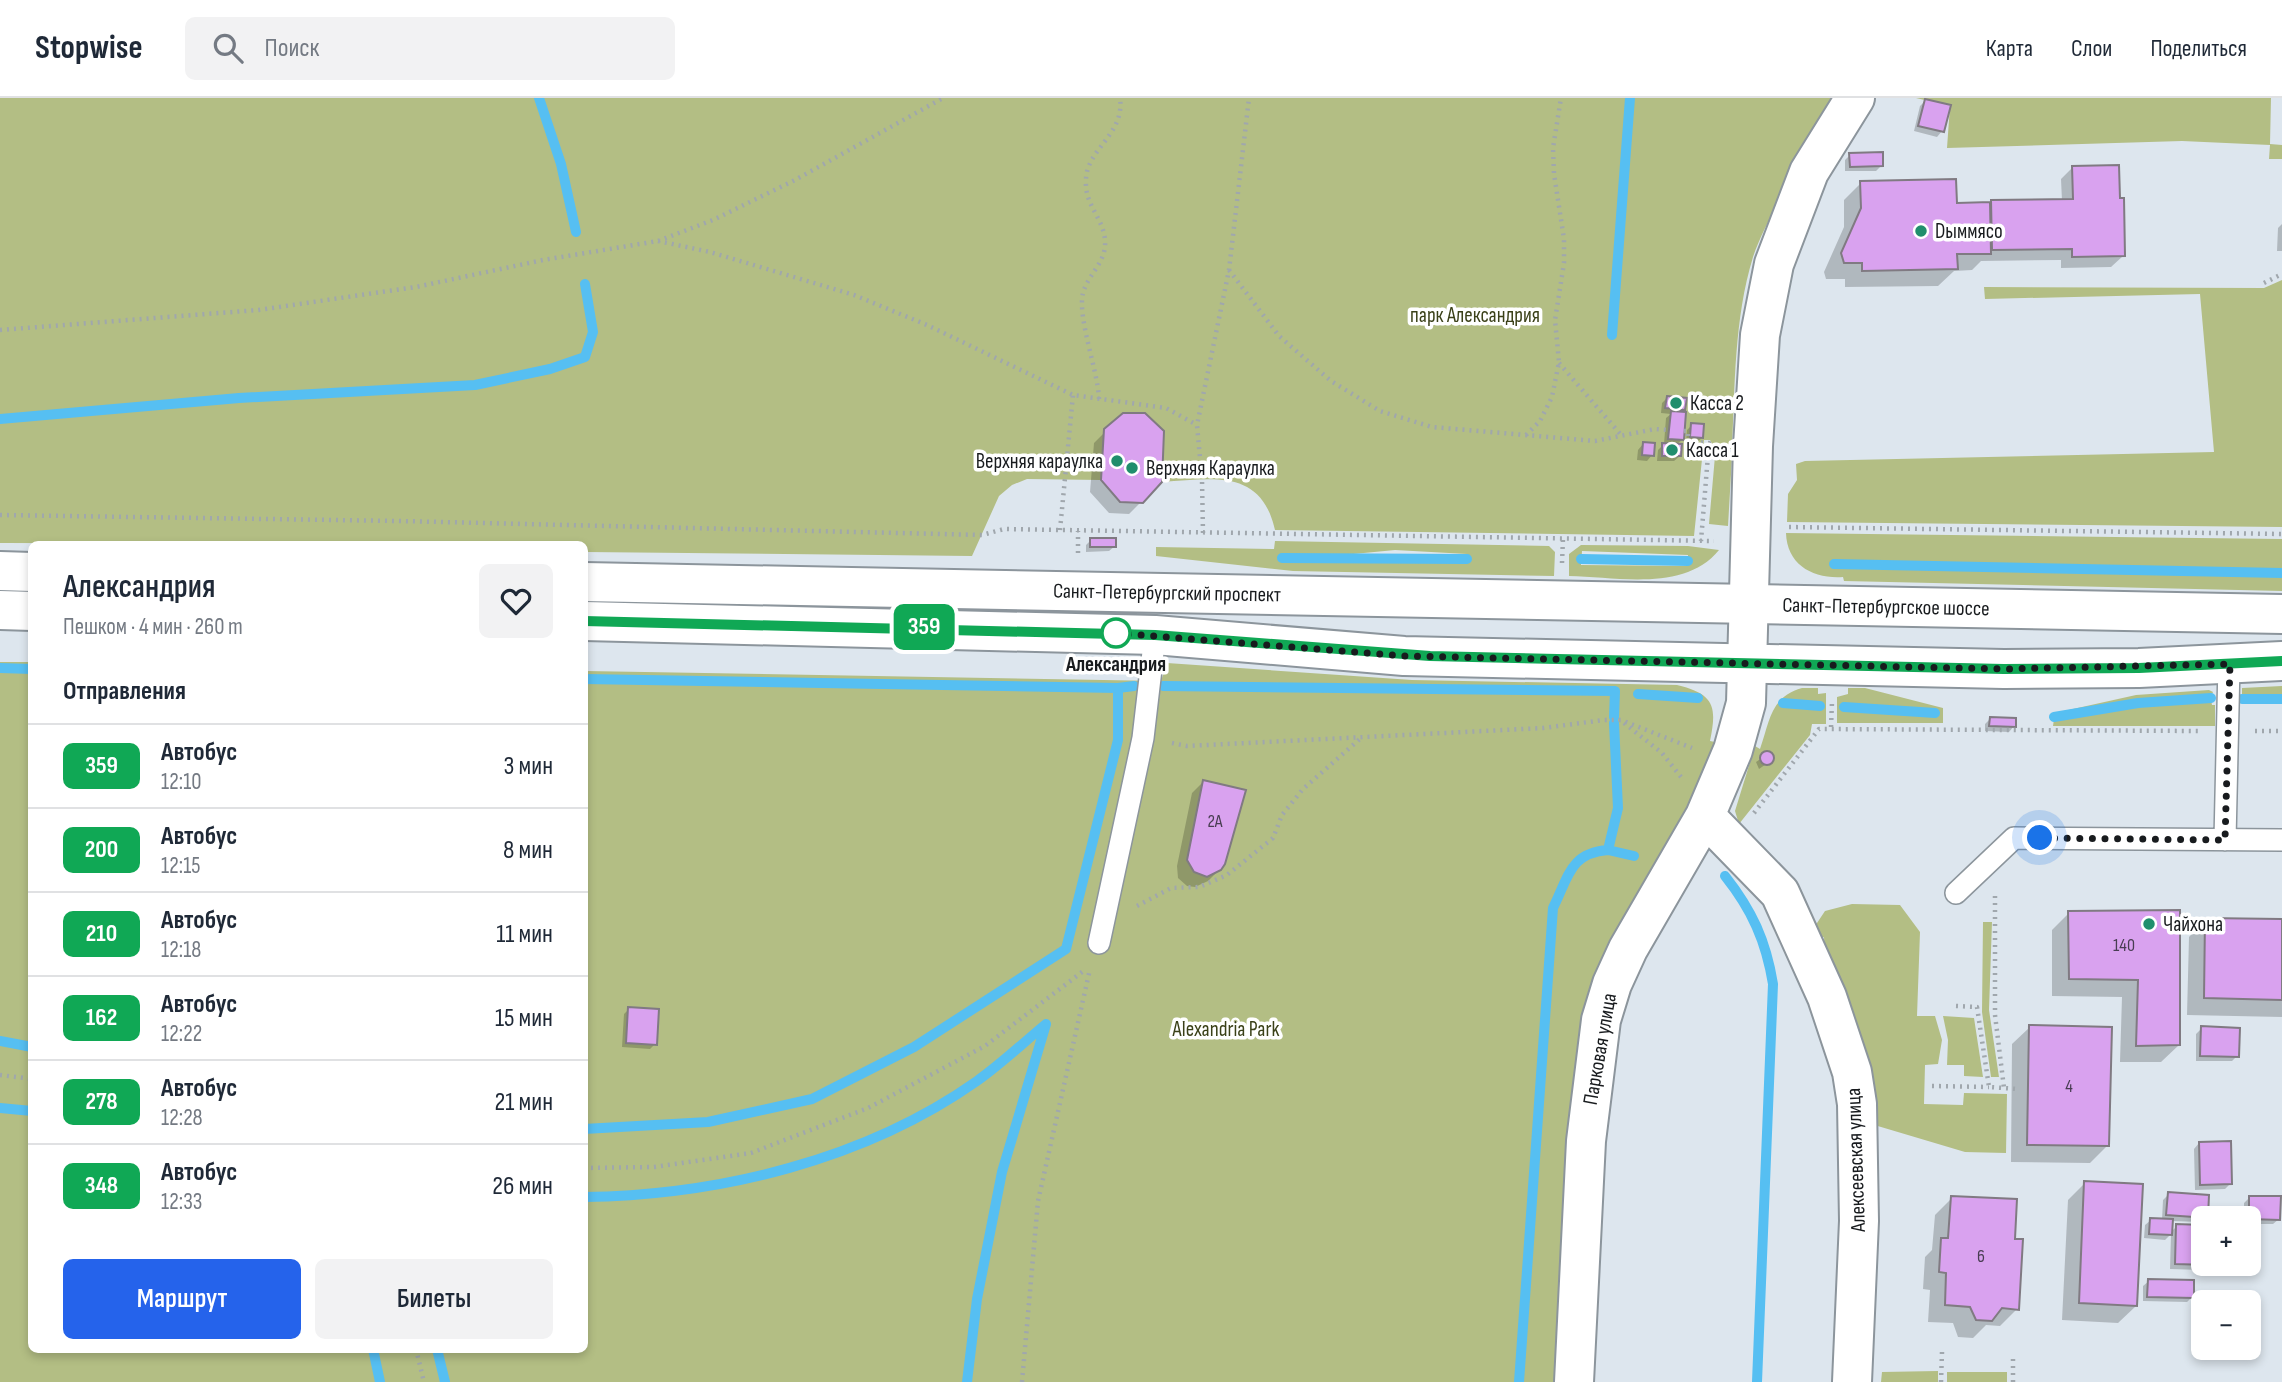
<!DOCTYPE html>
<html lang="ru">
<meta charset="utf-8">
<style>
:root{--surface:#fff;--page:#f2f2f3;--text:#1f2937;--muted:#747a83;--line:#e0e1e3;--accent:#2563eb}
body{margin:0;font-family:"Sofia Sans Condensed",sans-serif;background:var(--page);color:var(--text);height:100vh;display:flex;flex-direction:column;font-size:26px;white-space:nowrap}
*{box-sizing:border-box;margin:0}
p{font-size:23px;color:var(--muted)}
.icon{flex:none;width:38px;height:38px;fill:none;stroke:currentColor;stroke-width:2;stroke-linecap:round;stroke-linejoin:round}
.map{position:relative;flex:1;overflow:hidden}
.side{position:absolute;left:28px;top:443px;width:560px;height:812px;display:flex;flex-direction:column;background:var(--surface);border-radius:10px;box-shadow:0 4px 10px #0003}
.side>*{flex:none}
.badge{padding:0 14px;border-radius:10px;font-size:24px;line-height:46px}
.buttons{position:absolute;left:2191px;top:1108px;display:grid;gap:14px}
.buttons a{display:grid;place-items:center;width:70px;height:70px;border-radius:10px;background:var(--surface);box-shadow:0 4px 10px #0003;font-size:35px}
.you{position:absolute;width:35px;height:35px;margin:-18px;border:5px solid #fff;border-radius:50%;background:#1a73e8;box-shadow:0 0 0 10px #1a73e833}
.map>.badge{position:absolute;translate:-50% -50%;box-shadow:0 0 0 4px #fff}
h2{padding:0 35px;font-size:26px;line-height:63px}
.round{display:grid;place-items:center;flex:none;width:74px;height:74px;border-radius:10px;background:var(--page)}
.headline{display:flex;align-items:center;justify-content:space-between;height:119px;padding:0 35px}
h1{font-size:33px;font-weight:600;line-height:52px}
.primary-button{display:flex;gap:14px;margin-top:auto;padding:14px 35px}
.primary-button a{flex:1;height:80px;border-radius:10px;background:var(--accent);color:#fff;font-size:28px;font-weight:600;line-height:80px;text-align:center}
.primary-button a+a{background:var(--page);color:var(--text)}
ul{padding:0;list-style:none}
li{display:flex;align-items:center;gap:21px;height:84px;padding:0 35px;border-top:2px solid var(--line)}
li div{flex:1}
li b{display:block;font-size:26px}
li em{font-style:normal}
li .badge{min-width:77px;font-weight:700;text-align:center}
header{display:flex;align-items:center;gap:42px;box-sizing:border-box;height:98px;padding:0 35px;background:var(--surface);border-bottom:2px solid var(--line)}
header strong{font-size:33px}
nav{display:flex;gap:38px;margin-inline-start:auto;font-size:24px}
.search{width:490px;height:63px;background:var(--page);display:flex;align-items:center;gap:18px;box-sizing:border-box;padding:0 24px;border-radius:10px;color:var(--muted);font-size:26px}
.map>svg:first-child{display:block}
.green{fill:#b3be84;fill-rule:evenodd}
.shadow{fill:#0003}
.lines{fill:none;stroke-linecap:round;stroke-linejoin:round}
.stream{stroke:#56bff2;stroke-width:10}
.building{fill:#d9a2ef;stroke:#807a82;stroke-width:2}
.lane-casing{stroke:#8c959c;stroke-width:24}
.street-casing{stroke:#8c959c;stroke-width:42}
.primary-casing{stroke:#8c959c;stroke-width:42}
.path{stroke:#a0a7ad;stroke-width:4.5;stroke-dasharray:2 5;stroke-linecap:butt}
.lane{stroke:#fff;stroke-width:21}
.street{stroke:#fff;stroke-width:38}
.primary{stroke:#fff;stroke-width:38}
.line-casing{stroke:#fff;stroke-width:16}
.line{stroke:#10a855;stroke-width:10}
.walk{stroke:#181b1e;stroke-width:7;stroke-dasharray:0 12.6}
.poi-dot{fill:#208e6d;stroke:#fff;stroke-width:2.5}
.stop-dot{fill:#fff;stroke:#10a855;stroke-width:3.5}
.labels{text-anchor:middle;dominant-baseline:central;stroke-width:7;stroke-linejoin:round;paint-order:stroke}
.number-label{font-size:18px;fill:#483d52}
.poi-label{font-size:21px;fill:#181b1e;stroke:#fff;text-anchor:start}
.park-label{font-size:21px;fill:#3b4119;stroke:#fff}
.street-label{font-size:21px;fill:#181b1e;stroke:#fff}
.stop-label{font-size:21px;font-weight:bold;fill:#181b1e;stroke:#fff}
</style>
<header>
<strong>Stopwise</strong>
<div class="search"><svg class="icon" aria-label="search" viewBox="0 0 24 24"><circle cx="10" cy="10" r="6"/><path d="M15 15l6 6"/></svg>Поиск</div>
<nav><a>Карта</a><a>Слои</a><a>Поделиться</a></nav>
</header>
<div class="map">
<svg width="2282" height="1284" viewBox="0 0 2282 1284">
<rect width="100%" height="100%" fill="#dde6ee"/>
<!-- green -->
<path class="green" d="M0 0H1843C1816 45 1769 111 1753 159 1734 221 1735 288 1732 351H1715L1710 342H1704L1694 438 1275 432C1261 370 1213 381 1162 384L1143 405 1120 404 1101 382 1027 381 1012 387 999 398 972 458 585 454 584 446 0 445Z
M1916 0H2271L2270 46 2282 47V61H2269L2270 47 2182 43 1947 50 1950 8Z
M2282 182V429L1787 424 1788 396 1797 382 1796 366 1805 363 2214 354 2200 196 1985 201 1984 189 2264 190Z
M1715 358 1732 359 1728 428 1709 426Z
M1786 435 2282 441V473L1834 464V467L2282 477V493L1844 483 1843 479C1813 481 1787 467 1786 435Z
M1275 443 1549 448 1555 454 1554 478 1293 473 1156 458V449L1274 451ZM1395 452 1467 456V464L1282 462V458L1343 457Z
M1581 447 1688 448 1719 452C1685 494 1618 479 1569 478V456ZM1582 453 1688 457 1687 468 1581 467Z
M0 564H32V1251H584L585 573 1161 583 1167 565 1412 582 1677 587C1715 596 1717 609 1710 643L1715 644 1701 686 1597 880 1556 1284H0Z
M2282 588V599H2242V590Z
M1802 590H1818V596L1826 595V626H1812L1810 637 1739 726 1735 713 1755 648 1760 651C1770 623 1770 599 1802 590Z
M1848 590H1865L1943 610V625H1837V599L1848 596ZM1845 607 1934 612 1935 616 1844 611Z
M2209 592 2213 594 2211 598 2138 603 2054 617 2055 615 2136 597Z
M2211 602 2212 607H2215V628H2053L2054 621 2138 607Z
M1852 806 1900 807 1920 834 1917 918H1935L1942 942 1938 966 1925 967 1924 1006 1963 1007 1964 995 2007 996 2006 1055 1965 1054 1871 1026 1825 865 1824 839 1820 841 1815 828 1825 813Z
M1983 824H1992L1989 912 1999 979H1991L1982 914Z
M1943 918 1974 920 1983 979 1964 978V967H1947L1948 942Z
M1938 1273V1284H1881L1882 1274Z
M1947 1274H2007V1284H1947Z"/>
<!-- shadow -->
<path class="shadow" d="M1925 3 1942 33 1937 39 1914 33 1920 8Z
M1850 57 1882 67 1876 73H1845V62Z
M2073 69 2123 158 2111 169 2061 170V162L1981 163 1972 172 1954 173 1938 188 1845 189V181H1826L1824 174 1844 129V102L1861 85 1955 107 2062 103 2061 81Z
M2282 126V153H2277L2278 130Z
M1667 300 1684 311 1679 315 1682 342 1676 347 1680 358 1674 363H1657L1658 352 1664 346 1666 320 1671 316 1661 315 1662 305Z
M1692 327 1702 340 1696 345 1686 344 1687 332Z
M1106 333 1141 404 1129 416 1109 415 1090 394 1094 345Z
M1643 346 1652 357 1647 363 1637 362 1638 352Z
M1091 442 1115 448 1109 453 1086 454V447Z
M1990 621 2014 628 2009 634 1985 633V626Z
M1769 655 1772 662 1759 671 1756 664Z
M1203 684 1220 771 1208 783 1195 789 1187 788 1178 780 1177 768 1192 695Z
M2178 814 2179 947 2161 964H2120L2122 899 2052 898V832L2069 815Z
M2206 821 2282 823V919L2187 917 2189 839Z
M629 911 655 946 650 951 622 949 624 916Z
M2030 929 2107 1048 2090 1065 2011 1064 2012 946Z
M2202 930 2237 958 2232 963H2196V936Z
M2199 1045 2230 1086 2225 1091 2195 1092 2194 1051Z
M2085 1085 2136 1208 2118 1225 2062 1222 2068 1102Z
M2169 1096 2206 1119 2201 1124 2171 1123V1134L2177 1128 2203 1129V1166H2208L2202 1172 2170 1171 2171 1136 2165 1142 2144 1140 2145 1127 2151 1122H2162L2163 1102Z
M1952 1100 2013 1142 2017 1211 2000 1228 1986 1227 1973 1240 1958 1239 1953 1225 1928 1224 1930 1192 1923 1191 1925 1159 1932 1152 1935 1117Z
M2249 1100 2279 1121 2273 1126H2249V1120H2244V1105Z
M2149 1183 2192 1199 2187 1204 2143 1203V1188Z"/>
<g class="lines">
<!-- stream -->
<path class="stream" d="M539 0 561 66 576 134
M1612 237 1630 0
M0 321 239 300 475 287 550 271 585 259 593 234 585 186
M1282 460 1467 461
M1581 461 1688 463
M1834 466 2282 475
M0 570 32 571
M584 581 1118 590 1134 588
M1163 588 1615 593 1614 619
M1638 596 1698 600
M2242 601H2282
M1783 605 1820 608
M1844 609 1935 615
M2054 619 2138 605 2211 600
M1608 752 1634 758
M1725 778C1752 812 1766 843 1773 886L1757 1284
M0 943 32 949
M0 1010 32 1013
M584 1031 708 1024 812 1001 914 949 1066 851 1118 642V590
M584 1099C720 1097 865 1062 977 983 1001 966 1023 945 1046 926L1002 1074 977 1201 967 1284
M373 1251 380 1284
M437 1251 445 1284
M1519 1284 1553 810C1569 778 1570 755 1608 752L1618 710 1614 625"/>
</g>
<!-- building -->
<path class="building" d="M1925 1 1951 7 1944 34 1918 28Z
M1883 54V68L1850 69 1849 55Z
M2119 67 2120 100H2124L2125 158 2072 159V151L1992 152 1991 102 2073 101 2072 68Z
M1956 81 1957 105 1990 104 1991 156H1957L1958 171 1862 173V165H1844L1841 155 1861 110 1860 83Z
M1667 298 1687 300 1685 312 1665 310Z
M1671 313 1686 314 1684 342 1668 341Z
M1123 315H1145L1164 333 1162 384 1143 405 1120 404 1101 382 1104 331Z
M1691 325 1704 326 1703 340 1690 339Z
M1643 344 1655 345 1654 358 1642 357Z
M1662 345 1682 346 1681 358H1662Z
M1090 440H1116V449H1090Z
M1990 619 2016 620V629L1989 628Z
M1760 660a7 7 0 1 1 14 0a7 7 0 1 1-14 0Z
M1203 682 1246 692 1225 766 1221 772 1207 779 1194 774 1187 762Z
M2180 812V947L2136 948 2138 882 2069 881 2068 813Z
M2205 820 2282 821V902L2204 900Z
M628 909 659 911 657 947 626 945Z
M2029 927 2112 929 2109 1048 2027 1047Z
M2201 928 2240 930 2239 959 2200 958Z
M2231 1043 2232 1086 2200 1087 2199 1044Z
M2084 1083 2143 1086 2137 1208 2079 1205Z
M2168 1094 2209 1097 2208 1120 2166 1117Z
M1951 1098 2017 1101 2015 1141H2023L2019 1212 2002 1210 1992 1223 1976 1222 1970 1209 1945 1207 1946 1175 1939 1174 1941 1140H1948Z
M2249 1098H2281L2280 1122 2249 1121Z
M2150 1120 2173 1121 2172 1137 2149 1136Z
M2176 1126 2203 1127V1166L2210 1167 2175 1166Z
M2148 1181 2194 1182V1200L2147 1199Z"/>
<g class="lines">
<!-- lane casing -->
<g class="lane-casing">
<path id="lane" d="M2225 742 2229 566
M1956 795 2014 740 2282 742
M1099 845 1143 640 1155 537"/>
</g>
<!-- street casing -->
<g class="street-casing">
<path id="street" d="M1705 718 1780 795 1827 899 1852 974 1857 1006 1859 1123 1852 1284
M1574 1284 1586 1043 1601 922 1612 886 1628 851 1705 718 1733 652 1746 605 1753 348 1760 237 1774 166 1809 74 1855 0"/>
</g>
<!-- primary casing -->
<g class="primary-casing">
<path id="primary" d="M0 473 32 474
M584 484 2282 516
M0 512 32 513
M584 523 1155 537 1404 558 2004 571 2139 570 2282 563"/>
</g>
<!-- path -->
<path class="path" d="M658 143 710 154 854 197 927 227 1073 297 1166 310 1197 327
M1229 172 1279 238 1331 283 1380 313 1432 329 1595 343 1655 331 1669 332
M2264 185 2282 176
M0 232 258 212 416 189 543 162 658 143 713 122 795 82 943 0
M1559 265 1622 338
M1099 301C1098 273 1077 219 1083 195 1088 176 1107 164 1105 142 1103 119 1084 107 1086 81 1087 51 1125 36 1120 0
M1684 333H1688V344L1709 345 1701 443
M1526 337 1540 323 1552 299 1559 264 1555 222 1564 165V141L1554 76 1553 50 1561 0
M0 417 400 423 982 437 1004 431 1714 443
M1789 429 2282 436
M1060 432 1073 297
M1203 435 1202 382 1197 327 1229 172 1249 0
M1078 455V433
M1562 465 1563 441
M1624 625 1662 655 1681 679
M1831 629 1832 604
M2255 633H2282
M1172 645 1187 648 1543 630 1604 622H1621L1692 650
M1754 715 1819 631 2200 633
M1995 798V917L2004 990
M1137 808 1171 790 1199 789 1227 777 1273 740 1282 717 1303 691 1361 640
M1956 908 1977 909 1989 989 2017 991
M0 977 32 981
M1932 988 1989 989
M584 1070 654 1069 751 1055 868 1010 985 948 1086 871
M416 1251 424 1284
M1022 1284 1038 1103 1090 871
M1941 1284 1942 1254
M2013 1284V1256"/>
<!-- lane -->
<use href="#lane" class="lane"/>
<!-- street -->
<use href="#street" class="street"/>
<!-- primary -->
<use href="#primary" class="primary"/>
</g>
<g class="lines">
<!-- line casing -->
<g class="line-casing">
<path id="line" d="M584 523 1155 537 1430 558 2004 571 2139 570 2282 563"/>
</g>
<!-- line -->
<use href="#line" class="line"/>
<!-- walk -->
<path class="walk" d="M1116 535 1404 558 2004 571 2230 566 2225 742 2040 740"/>
</g>
<!-- markers -->
<g class="poi-dot">
<circle cx="1921" cy="133" r="7"/>
<circle cx="1676" cy="305" r="7"/>
<circle cx="1672" cy="352" r="7"/>
<circle cx="1117" cy="363" r="7"/>
<circle cx="1132" cy="370" r="7"/>
<circle cx="2149" cy="826" r="7"/>
</g>
<circle class="stop-dot" cx="1116" cy="535" r="14"/>
<g class="labels">
<!-- number labels -->
<g class="number-label">
<text x="1215" y="723">2А</text>
<text x="2124" y="847">140</text>
<text x="2069" y="988">4</text>
<text x="1981" y="1158">6</text>
</g>
<!-- poi labels -->
<g class="poi-label">
<text x="1935" y="133">Dыммясо</text>
<text x="1690" y="305">Касса 2</text>
<text x="1686" y="352">Касса 1</text>
<text x="1103" y="363" text-anchor="end">Верхняя караулка</text>
<text x="1146" y="370">Верхняя Караулка</text>
<text x="2163" y="826">Чайхона</text>
</g>
<!-- park labels -->
<g class="park-label">
<text x="1475" y="217">парк Александрия</text>
<text x="1226" y="931">Alexandria Park</text>
</g>
<!-- street labels -->
<g class="street-label">
<text transform="translate(1167 495) rotate(1)">Санкт-Петербургский проспект</text>
<text transform="translate(1886 509) rotate(1)">Санкт-Петербургское шоссе</text>
<text transform="translate(1600 951) rotate(-80)">Парковая улица</text>
<text transform="translate(1856 1062) rotate(-92)">Алексеевская улица</text>
</g>
<!-- stop labels -->
<g class="stop-label">
<text x="1116" y="566">Александрия</text>
</g>
</g>
</svg>
<div class="buttons">
<a>+</a>
<a>−</a>
</div>
<div class="you" style="left:2040px;top:740px"></div>
<b class="badge" style="left:924px;top:529px;background:#10a855;color:#fff">359</b>
<section class="side">
<div class="headline"><div><h1>Александрия</h1><p>Пешком · 4 мин · 260 m</p></div><a class="round"><svg class="icon" aria-label="heart" viewBox="0 0 24 24"><path d="M12 20l-8-8c-3-5 5-10 8-4 3-6 11-1 8 4z"/></svg></a></div>
<h2>Отправления</h2>
<ul>
<li><span class="badge" style="background:#10a855;color:#fff">359</span><div><b>Автобус</b><p>12:10</p></div><em>3 мин</em></li>
<li><span class="badge" style="background:#10a855;color:#fff">200</span><div><b>Автобус</b><p>12:15</p></div><em>8 мин</em></li>
<li><span class="badge" style="background:#10a855;color:#fff">210</span><div><b>Автобус</b><p>12:18</p></div><em>11 мин</em></li>
<li><span class="badge" style="background:#10a855;color:#fff">162</span><div><b>Автобус</b><p>12:22</p></div><em>15 мин</em></li>
<li><span class="badge" style="background:#10a855;color:#fff">278</span><div><b>Автобус</b><p>12:28</p></div><em>21 мин</em></li>
<li><span class="badge" style="background:#10a855;color:#fff">348</span><div><b>Автобус</b><p>12:33</p></div><em>26 мин</em></li>
</ul>
<div class="primary-button"><a>Маршрут</a><a>Билеты</a></div>
</section>
</div>
